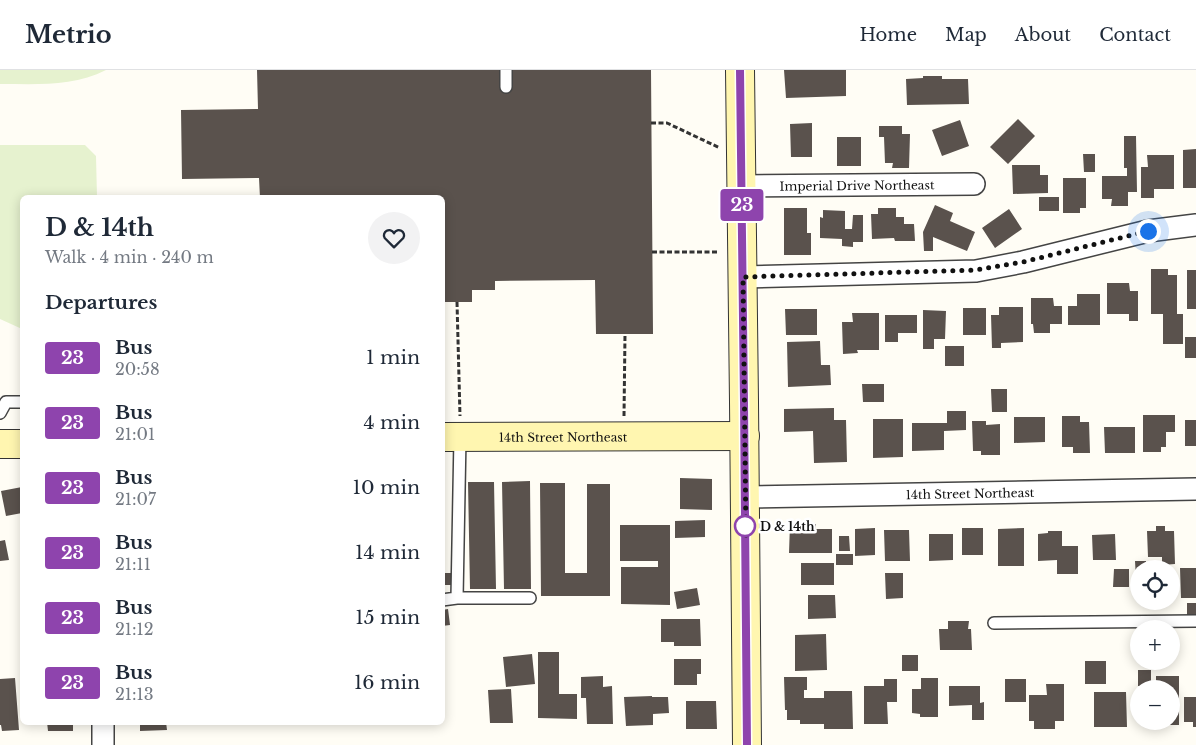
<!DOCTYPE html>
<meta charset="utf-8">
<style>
:root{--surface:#fff;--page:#f2f2f3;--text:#1f2937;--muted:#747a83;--line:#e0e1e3}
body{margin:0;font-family:"Libre Baskerville",serif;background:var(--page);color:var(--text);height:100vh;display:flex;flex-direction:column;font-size:19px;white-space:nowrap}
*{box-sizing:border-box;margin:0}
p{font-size:16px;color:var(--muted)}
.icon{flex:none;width:28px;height:28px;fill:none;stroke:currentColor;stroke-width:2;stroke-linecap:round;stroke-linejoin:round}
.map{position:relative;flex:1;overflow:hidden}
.sheet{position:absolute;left:20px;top:125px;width:425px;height:530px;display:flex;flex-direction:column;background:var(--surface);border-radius:8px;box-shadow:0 2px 12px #0003}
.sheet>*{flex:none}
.badge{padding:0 10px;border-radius:4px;font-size:18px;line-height:32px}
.controls{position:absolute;left:1130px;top:490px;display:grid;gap:10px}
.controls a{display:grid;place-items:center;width:50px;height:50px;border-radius:50%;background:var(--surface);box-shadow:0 2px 12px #0003;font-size:25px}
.you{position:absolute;width:25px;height:25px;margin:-12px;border:4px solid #fff;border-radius:50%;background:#1a73e8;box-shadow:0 0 0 8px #1a73e833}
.map>.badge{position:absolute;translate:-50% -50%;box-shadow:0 0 0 2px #fff}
h2{padding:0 25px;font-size:19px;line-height:45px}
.round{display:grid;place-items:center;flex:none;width:52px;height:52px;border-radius:26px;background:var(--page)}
.headline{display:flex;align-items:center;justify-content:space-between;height:85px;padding:0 25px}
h1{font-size:24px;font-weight:700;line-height:38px}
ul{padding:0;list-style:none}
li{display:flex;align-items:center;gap:15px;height:65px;padding:0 25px}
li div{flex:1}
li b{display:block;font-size:19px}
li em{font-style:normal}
li .badge{min-width:55px;font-weight:700;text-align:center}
header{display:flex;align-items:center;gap:30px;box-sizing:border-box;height:70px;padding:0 25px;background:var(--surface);border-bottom:1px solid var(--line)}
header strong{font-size:24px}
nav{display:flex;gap:28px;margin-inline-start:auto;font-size:18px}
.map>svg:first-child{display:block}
.pitch{fill:#e6f2cf}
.building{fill:#5a524d}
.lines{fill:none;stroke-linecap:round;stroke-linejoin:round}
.lane-casing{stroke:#444;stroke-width:14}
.street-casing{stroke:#444;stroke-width:24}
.secondary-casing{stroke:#333;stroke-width:30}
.path{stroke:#333;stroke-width:3;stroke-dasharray:5 2.5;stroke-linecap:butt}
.lane{stroke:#fff;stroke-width:11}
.street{stroke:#fff;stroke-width:21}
.secondary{stroke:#fff6b0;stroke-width:28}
.line-casing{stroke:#fff;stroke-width:11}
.line{stroke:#8e44ad;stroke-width:8}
.walk{stroke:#111;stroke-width:5;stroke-dasharray:0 9}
.stop-dot{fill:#fff;stroke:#8e44ad;stroke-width:2.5}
.labels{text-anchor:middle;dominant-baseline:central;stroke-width:5;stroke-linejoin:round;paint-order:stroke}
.street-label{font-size:12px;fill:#111;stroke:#fff}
.stop-label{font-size:12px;font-weight:bold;fill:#111;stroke:#fff;text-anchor:start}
</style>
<header>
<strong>Metrio</strong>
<nav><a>Home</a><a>Map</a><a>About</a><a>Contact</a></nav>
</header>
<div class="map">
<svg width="1196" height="675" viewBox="0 0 1196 675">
<rect width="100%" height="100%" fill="#fffdf5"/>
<!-- pitch -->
<path class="pitch" d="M0 0H106C73 17 36 14 0 14Z
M85 75 96 86 97 127 22 128V259L0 249V75Z"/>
<!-- building -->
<path class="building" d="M257 0H651L653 264H596L595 210 495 211V220H472V232H443L442 128H260L259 108 182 109 181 40 258 39Z
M784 0H846V26L786 28Z
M923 6H942V9H968L969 34 907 35 906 9 923 8Z
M1018 49 1035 66 1008 94 990 77Z
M960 50 969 76 942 86 932 60Z
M812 53V87H791L790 54Z
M879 56H902V64H910L909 98H892L893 93H885L884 67H879Z
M1124 66H1136L1137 122H1128V136H1111L1112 129H1102V106H1127V98H1124Z
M837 67H861V96H837Z
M1196 79V118H1183V80Z
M1083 84H1095V102H1084Z
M1147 85H1174V119H1154V128H1141V97H1148Z
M1012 95H1040V105H1048V123L1013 124Z
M1063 108H1086V138H1080V143H1063Z
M1039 127H1059V141H1039Z
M935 135 953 143 950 151 975 162 967 181 933 167V181H924L923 162Z
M784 138H807V163H811V185H784Z
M878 138H896V147H904V154H914L915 171H895L894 168 872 169 871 144H878Z
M1009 139 1022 159 995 178 982 158Z
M823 140 845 141V159H852L853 145H863V172H853V177L842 176V169L820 168V147L823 148Z
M1151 199H1168V205H1177V244H1183V274H1163V244H1151Z
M1187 200H1196V239H1187Z
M1107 213H1129L1130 221H1138V251H1129V244H1107Z
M1077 224H1100V255H1068V236H1077Z
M1031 228H1053L1054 236H1062V254H1050V263H1034L1033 254H1031Z
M999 237H1023V272L1001 273V278H992L991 245H999Z
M963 238H986V265H963Z
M785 239H817V265H786Z
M923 240 946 241 945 269H934V279H923Z
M852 243H879V280H857L858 283 843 284 842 252H853Z
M885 245H917V263H898V272H885Z
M1185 267H1196V288H1185Z
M820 271 821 295H830L831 315 788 317 787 272Z
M945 276H964V296H945Z
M862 314H884V332H863Z
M991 319H1007V342H992Z
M834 338V350H846L847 392 814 393 813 361 784 362V339Z
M947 341H966V360L944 361V380L912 381V353H947Z
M1143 345H1175V362H1166V377H1161V382H1143Z
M1062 346H1080V352H1089L1090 383H1073V377H1062Z
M1014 347H1045V372L1014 373Z
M873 349H903V387L873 388Z
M1185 350H1196V376H1185Z
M972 351H986V355L1000 354V385H981V381H973Z
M1104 357H1135V383H1105Z
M680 408 712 409V440L680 439Z
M530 411 531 519H504L502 412Z
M468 412H494L496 519H470Z
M540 413H565V503H587V414H610V526H541Z
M22 417V443L6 446 1 421Z
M705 450V467L675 468V451Z
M790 454H816V459H832V483H789Z
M620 455H670V535L621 534V497H658V491H620Z
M1156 456H1165V461H1174L1175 494 1162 495V487H1148L1147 461H1156Z
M875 458V485L855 486V459Z
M962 458H983V485H962Z
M1024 458V496H998V459Z
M884 460H909L910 491H885Z
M1048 461H1062V476H1078V504H1057V490L1038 491V464L1048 463Z
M929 464H953V490L929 491Z
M1115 464 1116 490H1093L1092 465Z
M839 466H849L850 481H839Z
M5 470 9 490 0 491V471Z
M836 484H853V495H836Z
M1135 491H1146V499H1139V508H1136Z
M801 493H834V515H801Z
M1180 498H1196V528H1181Z
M1114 499H1129V517H1113Z
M442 503H452V515H442Z
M885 503H903V528L886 529Z
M697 518 700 535 677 539 674 522Z
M808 525H835L836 548 808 549Z
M1187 533H1196V547H1187Z
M448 539 450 555 442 556V540Z
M661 549H700L701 576H674V572H661Z
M948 551H969L968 559H971L972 580H940L939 559H948Z
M826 564 827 600 795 601V565Z
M538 582H559V624H577V649L538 648Z
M532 584 535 614 506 617 503 587Z
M902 585H918V601H902Z
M674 589H701V604H697V615H674Z
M1085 591H1106V614H1085Z
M1138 600H1151V616H1138Z
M603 606V617L612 616 613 654H587L586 628H581V607Z
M1156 606H1179V655H1157V651H1171V619H1156Z
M784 607H807V620H804V628H824V621H852L853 659H824V654H800V650H787V640H785Z
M15 608 19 660 2 661 1 655H0V609Z
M921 608H938V647H920V644L912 643V619H921Z
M884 609H897V632H887L888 654H864V616H884Z
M1005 609H1026V632H1005Z
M1046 614H1064V651H1055V659H1034V651H1029V625H1047Z
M949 616H980V633L984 632V650H972V635L949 636Z
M511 619 513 653H490L488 620Z
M1094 622H1126L1127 657H1094Z
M652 626V627H668L669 643 653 644V655L626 656 624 627Z
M1184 627H1196V657H1193V652H1184Z
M686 631H716L717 659H686Z
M47 652H73V661H48Z
M140 652H166L167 660 140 661Z
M266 652H287V654L266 655Z"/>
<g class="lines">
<!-- lane casing -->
<g class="lane-casing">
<path id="lane" d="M506 17V0
M0 343 6 332H22
M457 528 460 367
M442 530 457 528H530
M994 553 1196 551"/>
</g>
<!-- street casing -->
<g class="street-casing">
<g id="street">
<path id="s1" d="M741 116 974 114"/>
<path d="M743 207 976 201 1023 192 1148 161 1196 155"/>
<path id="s2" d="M745 427 1196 419"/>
<path d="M103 652V675"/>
</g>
</g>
<!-- secondary casing -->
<g class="secondary-casing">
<g id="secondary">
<path d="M740 0 744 332 747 675"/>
<path id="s3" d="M442 367 745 366"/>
<path d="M0 374H22"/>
</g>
</g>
<!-- path -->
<path class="path" d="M651 53H667L720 78
M652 182H719
M457 232 460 346
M624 346 625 264"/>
<!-- lane -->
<use href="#lane" class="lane"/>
<!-- street -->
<use href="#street" class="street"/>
<!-- secondary -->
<use href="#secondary" class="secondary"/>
</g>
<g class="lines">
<!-- line casing -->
<g class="line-casing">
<path id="line" d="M740 0 744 332 747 675"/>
</g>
<!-- line -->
<use href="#line" class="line"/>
<!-- walk -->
<path class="walk" d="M745 456 746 465 743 207 976 200 1023 192 1148 161"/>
</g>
<!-- markers -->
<circle class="stop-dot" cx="745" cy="456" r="10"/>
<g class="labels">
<!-- street labels -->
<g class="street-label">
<text stroke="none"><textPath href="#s1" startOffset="116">Imperial Drive Northeast</textPath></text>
<text stroke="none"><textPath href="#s3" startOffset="121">14th Street Northeast</textPath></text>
<text stroke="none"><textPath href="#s2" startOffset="225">14th Street Northeast</textPath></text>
</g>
<!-- stop labels -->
<g class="stop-label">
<text x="760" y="456">D &amp; 14th</text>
</g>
</g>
</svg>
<div class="controls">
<a><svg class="icon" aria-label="locate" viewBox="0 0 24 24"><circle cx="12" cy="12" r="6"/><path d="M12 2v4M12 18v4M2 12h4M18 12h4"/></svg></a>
<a>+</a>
<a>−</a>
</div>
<div class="you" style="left:1148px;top:161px"></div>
<b class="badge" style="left:742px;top:135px;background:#8e44ad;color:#fff">23</b>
<section class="sheet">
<div class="headline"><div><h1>D &amp; 14th</h1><p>Walk · 4 min · 240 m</p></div><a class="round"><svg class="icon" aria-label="heart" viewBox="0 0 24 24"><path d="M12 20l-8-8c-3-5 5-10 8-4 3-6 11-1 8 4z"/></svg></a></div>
<h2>Departures</h2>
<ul>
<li><span class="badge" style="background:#8e44ad;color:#fff">23</span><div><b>Bus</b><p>20:58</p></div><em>1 min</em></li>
<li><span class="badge" style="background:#8e44ad;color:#fff">23</span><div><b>Bus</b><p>21:01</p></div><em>4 min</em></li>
<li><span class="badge" style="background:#8e44ad;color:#fff">23</span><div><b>Bus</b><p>21:07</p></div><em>10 min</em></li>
<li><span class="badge" style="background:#8e44ad;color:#fff">23</span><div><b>Bus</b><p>21:11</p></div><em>14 min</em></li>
<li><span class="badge" style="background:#8e44ad;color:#fff">23</span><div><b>Bus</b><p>21:12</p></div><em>15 min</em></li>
<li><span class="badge" style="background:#8e44ad;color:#fff">23</span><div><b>Bus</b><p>21:13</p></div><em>16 min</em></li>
</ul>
</section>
</div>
